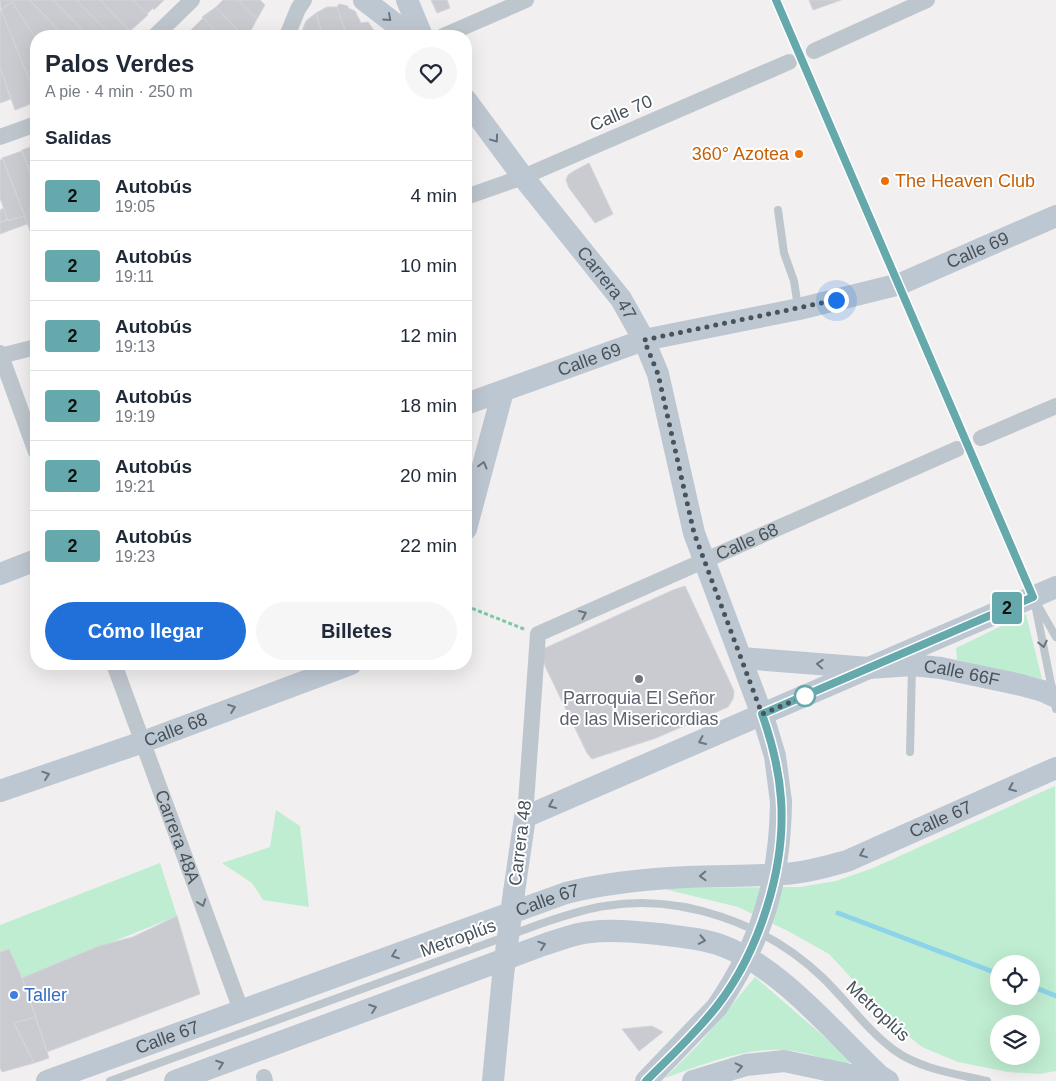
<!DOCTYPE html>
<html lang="es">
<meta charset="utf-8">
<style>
:root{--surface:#fff;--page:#f6f6f7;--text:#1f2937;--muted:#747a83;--line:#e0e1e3;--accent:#216fd9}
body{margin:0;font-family:Arial,sans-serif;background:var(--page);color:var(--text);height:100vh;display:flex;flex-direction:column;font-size:19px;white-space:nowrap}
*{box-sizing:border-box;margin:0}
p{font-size:16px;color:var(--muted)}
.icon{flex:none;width:28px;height:28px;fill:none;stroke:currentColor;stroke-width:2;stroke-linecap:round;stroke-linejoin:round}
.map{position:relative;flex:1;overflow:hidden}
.sheet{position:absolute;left:30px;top:30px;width:442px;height:640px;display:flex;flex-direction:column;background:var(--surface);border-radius:20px;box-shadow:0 5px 20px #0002}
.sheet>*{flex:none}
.badge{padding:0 10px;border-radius:4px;font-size:18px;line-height:32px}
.controls{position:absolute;left:990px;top:955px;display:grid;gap:10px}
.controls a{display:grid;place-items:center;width:50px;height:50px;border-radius:50%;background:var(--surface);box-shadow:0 5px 20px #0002;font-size:25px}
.you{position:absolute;width:25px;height:25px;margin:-12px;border:4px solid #fff;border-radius:50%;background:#1a73e8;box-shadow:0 0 0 8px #1a73e833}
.map>.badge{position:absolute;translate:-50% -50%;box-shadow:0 0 0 2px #fff}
h2{padding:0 15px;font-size:19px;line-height:45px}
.round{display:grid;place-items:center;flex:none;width:52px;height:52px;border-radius:26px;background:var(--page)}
.headline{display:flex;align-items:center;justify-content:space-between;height:85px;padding:0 15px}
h1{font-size:24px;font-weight:600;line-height:38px}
.primary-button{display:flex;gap:10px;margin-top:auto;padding:10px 15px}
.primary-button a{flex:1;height:58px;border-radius:30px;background:var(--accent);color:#fff;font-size:20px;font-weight:600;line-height:58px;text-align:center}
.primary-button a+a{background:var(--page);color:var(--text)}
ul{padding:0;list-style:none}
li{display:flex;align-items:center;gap:15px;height:70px;padding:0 15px;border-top:1px solid var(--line)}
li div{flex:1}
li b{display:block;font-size:19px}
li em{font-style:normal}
li .badge{min-width:55px;font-weight:700;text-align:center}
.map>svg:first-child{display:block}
.green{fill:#bfedd1;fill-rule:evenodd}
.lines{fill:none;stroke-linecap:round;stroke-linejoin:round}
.stream{stroke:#8ed4e8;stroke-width:5}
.building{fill:#c9cbd1;stroke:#d3d5da}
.path{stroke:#79c9a3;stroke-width:3;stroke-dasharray:4 2.5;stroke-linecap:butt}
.lane{stroke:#bec6cd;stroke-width:8}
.street{stroke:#bec6cd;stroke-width:16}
.secondary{stroke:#bdc7d2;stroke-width:22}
.secondary-bridge{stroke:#bdc7d2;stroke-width:22}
.oneway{stroke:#6b757f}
.oneway2{stroke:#6b757d}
.line-casing{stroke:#fff;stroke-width:11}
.line{stroke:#65a9ac;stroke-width:8}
.walk{stroke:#48525b;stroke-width:5;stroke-dasharray:0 9}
.food-dot{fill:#e8710a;stroke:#fff;stroke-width:2}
.worship-dot{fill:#6b7280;stroke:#fff;stroke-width:2}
.stop-dot{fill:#fff;stroke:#65a9ac;stroke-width:2.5}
.shop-dot{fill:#3f7fe0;stroke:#fff;stroke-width:2}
.labels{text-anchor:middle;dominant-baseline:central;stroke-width:4;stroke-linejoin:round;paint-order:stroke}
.street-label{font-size:18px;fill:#48525b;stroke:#fff}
.food-label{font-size:18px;fill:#c56008;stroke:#fff;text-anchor:end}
.worship-label{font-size:18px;fill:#5b616d;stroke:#fff}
.shop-label{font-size:18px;fill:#366cbe;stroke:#fff;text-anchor:start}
</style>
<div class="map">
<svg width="1056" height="1081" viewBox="0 0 1056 1081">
<rect width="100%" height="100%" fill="#f1efef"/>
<!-- green -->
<path class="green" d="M1026 614 1042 679 957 660 956 648Z
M1055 786 1056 1071 1040 1074 1008 1072 958 1062 922 1047 895 1025 829 954 788 931 738 907 660 888 800 887 836 881 873 868ZM999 964H1031V996H999ZM999 1024H1031V1056H999Z
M276 810 300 826 309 907 263 900 252 883 222 863 270 847Z
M160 863 177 916 22 978 9 950 0 951V925Z
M755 977 851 1060 847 1066C832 1061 815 1055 799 1052 754 1043 708 1063 665 1078L699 1044Z"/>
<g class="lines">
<!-- stream -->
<path class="stream" d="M838 913 999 974
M1031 986 1056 996"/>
</g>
<!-- building -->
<path class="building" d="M0 0H15L1 10Z
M15 0H30L64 36H36V39L12 2Z
M30 0H53L88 36H64Z
M53 0H76L112 36H88Z
M76 0H100L130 31 124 36H112Z
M100 0H133L148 15 130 31Z
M133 0H164L154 10 153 8 147 14Z
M223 0H238L257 19 248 36H243L216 7Z
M238 0H260L265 5 257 19Z
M431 0H447L450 8 437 13Z
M809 0H841L813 10Z
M12 2 36 39V96L1 10Z
M339 4 348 6V8L355 11 361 23 368 22 378 36H347L337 7Z
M216 7 243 36H221L202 17Z
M327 7H337L347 36H323L316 13Z
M1 10 36 96V102L15 110 0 67V11Z
M316 13 323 36H300L306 21Z
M203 18 221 36H197L191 30Z
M0 67 11 99 0 103Z
M33 146V147L36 146V189L22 150Z
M22 151 36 189V246L2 158Z
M3 159 25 216 8 221 0 198V160Z
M589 163 613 214 595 223 569 188 566 180 568 175 574 171Z
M4 208 7 220 0 222V210Z
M25 216 27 224 0 234V222Z
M685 586 734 691 733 699 728 707 656 738 592 759 587 753 545 666 541 650 673 590Z
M177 916 200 994 47 1052 22 978 99 946 133 937Z
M9 949 22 978 36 1017 14 1023 34 1063 2 1072 0 1068V952Z
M36 1017 49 1058 34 1063 14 1023Z
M652 1026 663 1032 639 1051 622 1029Z"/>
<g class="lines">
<!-- path -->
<path class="path" d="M466 606 524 629"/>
<!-- lane -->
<path class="lane" d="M776 0 1033 597 1056 637
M778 210 784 253 794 281 798 307
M1035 604 1056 709
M910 752 912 667
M110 1081 540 924C561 917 583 909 605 906 682 893 766 924 822 977 847 1001 866 1029 894 1050 920 1069 956 1074 987 1081"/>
<!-- street -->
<g class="street">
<path d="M155 36 192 0"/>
<path d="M287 36 298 9 304 0"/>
<path d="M443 36 526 0"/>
<path d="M814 51 927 0"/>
<path d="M0 137 36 124"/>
<path d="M466 197 523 177 789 62"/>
<path d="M0 353 36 452"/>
<path d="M0 356 36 347"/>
<path d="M981 438 1056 406"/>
<path id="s1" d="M114 664 241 1010"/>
<path id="s2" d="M525 817 538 634 957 449"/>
<path d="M264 1077 265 1081"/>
</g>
<!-- secondary -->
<g class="secondary">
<path d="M364 0 411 36"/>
<path d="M407 0 422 36"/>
<path id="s3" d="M466 100 523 177 621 299 644 340 658 374 694 533 765 723 775 756 781 802"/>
<path id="s4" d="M466 404 644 340 799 309 900 284 1056 216"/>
<path d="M466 529 503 391"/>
<path d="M0 574 36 560"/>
<path id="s5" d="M741 658 869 668 912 665 941 668 1021 685 1043 691 1056 697"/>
<path id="s6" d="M0 791 143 742 351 664"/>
<path d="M514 892 525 817 1056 587"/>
<path id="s7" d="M47 1081 566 893C605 883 646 879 687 877 723 875 759 877 794 873 812 871 829 866 847 861L1056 768"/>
<path d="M175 1081 543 945C559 940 575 933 591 932 613 929 637 932 659 934 680 937 702 938 723 946 780 967 835 1034 880 1076L888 1081"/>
<path d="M493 1081 503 975"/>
<path d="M646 1081 717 1007"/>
<path d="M693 1081 746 1065 784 1061 879 1081"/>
</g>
<!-- secondary-bridge -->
<path class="secondary-bridge" d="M503 975 514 892
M717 1007C762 941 780 881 781 802"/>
</g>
<!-- one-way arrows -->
<defs><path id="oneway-chevron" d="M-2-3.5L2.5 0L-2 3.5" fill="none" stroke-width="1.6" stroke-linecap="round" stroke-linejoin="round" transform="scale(1.25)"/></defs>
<g class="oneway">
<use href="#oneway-chevron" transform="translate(388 18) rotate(42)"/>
<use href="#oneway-chevron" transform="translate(495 139) rotate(54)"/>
<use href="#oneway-chevron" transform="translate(483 465) rotate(-75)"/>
<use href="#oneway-chevron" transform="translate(820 664) rotate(-176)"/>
<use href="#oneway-chevron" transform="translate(232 708) rotate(-21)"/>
<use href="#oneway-chevron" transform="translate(702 741) rotate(156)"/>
<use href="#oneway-chevron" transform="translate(46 775) rotate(-19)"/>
<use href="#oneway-chevron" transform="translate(1012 788) rotate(156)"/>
<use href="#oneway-chevron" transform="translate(552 805) rotate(157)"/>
<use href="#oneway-chevron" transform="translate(863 854) rotate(158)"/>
<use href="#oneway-chevron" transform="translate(703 876) rotate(178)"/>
<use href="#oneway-chevron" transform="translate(702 940) rotate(11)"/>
<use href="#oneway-chevron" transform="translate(542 945) rotate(-19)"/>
<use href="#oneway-chevron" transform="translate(395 955) rotate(160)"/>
<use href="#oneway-chevron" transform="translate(373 1008) rotate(-20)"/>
<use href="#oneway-chevron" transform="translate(220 1064) rotate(-20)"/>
<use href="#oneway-chevron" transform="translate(739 1067) rotate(-13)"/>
</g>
<g class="oneway2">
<use href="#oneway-chevron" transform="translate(583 614) rotate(-24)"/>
<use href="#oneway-chevron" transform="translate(1043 644) rotate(78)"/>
<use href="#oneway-chevron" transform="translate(202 903) rotate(70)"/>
</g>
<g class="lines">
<!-- line casing -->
<g class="line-casing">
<path id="line" d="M646 1081C670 1057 696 1033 717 1006 759 952 786 868 781 799 779 770 772 742 762 714L1033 597 776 0"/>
</g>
<!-- line -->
<use href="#line" class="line"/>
<!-- walk -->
<path class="walk" d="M805 696 762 714 694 533 658 374 644 340 836 300"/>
</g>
<!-- markers -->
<g class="food-dot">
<circle cx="799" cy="154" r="5"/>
<circle cx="885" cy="181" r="5"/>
</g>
<circle class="worship-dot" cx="639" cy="679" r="5"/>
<circle class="stop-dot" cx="805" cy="696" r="10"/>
<circle class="shop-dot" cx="14" cy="995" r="5"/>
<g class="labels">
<!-- street labels -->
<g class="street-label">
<text transform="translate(621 113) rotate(-23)">Calle 70</text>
<text stroke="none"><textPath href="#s4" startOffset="536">Calle 69</textPath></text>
<text stroke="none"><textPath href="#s3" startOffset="231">Carrera 47</textPath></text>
<text stroke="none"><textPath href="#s4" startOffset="131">Calle 69</textPath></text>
<text stroke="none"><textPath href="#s2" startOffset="412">Calle 68</textPath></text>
<text stroke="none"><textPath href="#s5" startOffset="222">Calle 66F</textPath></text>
<text stroke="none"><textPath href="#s6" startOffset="186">Calle 68</textPath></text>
<text stroke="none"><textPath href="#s7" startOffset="938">Calle 67</textPath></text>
<text stroke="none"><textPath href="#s1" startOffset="184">Carrera 48A</textPath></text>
<text transform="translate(520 843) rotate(-83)">Carrera 48</text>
<text stroke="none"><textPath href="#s7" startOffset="532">Calle 67</textPath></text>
<text transform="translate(458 938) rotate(-20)">Metroplús</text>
<text transform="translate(878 1011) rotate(43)">Metroplús</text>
<text stroke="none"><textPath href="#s7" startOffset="128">Calle 67</textPath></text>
</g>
<!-- food labels -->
<g class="food-label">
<text x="789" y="154">360° Azotea</text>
<text x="895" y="181" text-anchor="start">The Heaven Club</text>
</g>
<!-- worship labels -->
<g class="worship-label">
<text x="639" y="698">Parroquia El Señor<tspan x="639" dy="21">de las Misericordias</tspan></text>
</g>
<!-- shop labels -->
<g class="shop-label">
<text x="24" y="995">Taller</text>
</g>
</g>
</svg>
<div class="controls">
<a><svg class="icon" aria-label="locate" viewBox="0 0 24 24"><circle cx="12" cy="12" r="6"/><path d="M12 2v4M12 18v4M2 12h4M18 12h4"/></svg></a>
<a><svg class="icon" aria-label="layers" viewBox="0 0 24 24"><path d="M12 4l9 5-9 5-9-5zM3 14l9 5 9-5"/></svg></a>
</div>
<div class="you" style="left:836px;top:300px"></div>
<b class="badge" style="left:1007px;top:608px;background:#65a9ac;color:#111">2</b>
<section class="sheet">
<div class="headline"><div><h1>Palos Verdes</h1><p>A pie · 4 min · 250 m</p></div><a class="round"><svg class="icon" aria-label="heart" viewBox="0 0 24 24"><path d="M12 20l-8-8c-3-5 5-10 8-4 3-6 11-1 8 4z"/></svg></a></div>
<h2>Salidas</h2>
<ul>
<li><span class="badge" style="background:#65a9ac;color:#111">2</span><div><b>Autobús</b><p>19:05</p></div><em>4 min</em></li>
<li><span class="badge" style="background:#65a9ac;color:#111">2</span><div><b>Autobús</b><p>19:11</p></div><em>10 min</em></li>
<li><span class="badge" style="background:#65a9ac;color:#111">2</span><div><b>Autobús</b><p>19:13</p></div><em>12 min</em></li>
<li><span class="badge" style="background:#65a9ac;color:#111">2</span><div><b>Autobús</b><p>19:19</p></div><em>18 min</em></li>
<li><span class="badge" style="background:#65a9ac;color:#111">2</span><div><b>Autobús</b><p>19:21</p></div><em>20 min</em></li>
<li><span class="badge" style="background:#65a9ac;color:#111">2</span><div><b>Autobús</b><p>19:23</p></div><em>22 min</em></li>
</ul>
<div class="primary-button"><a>Cómo llegar</a><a>Billetes</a></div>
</section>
</div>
